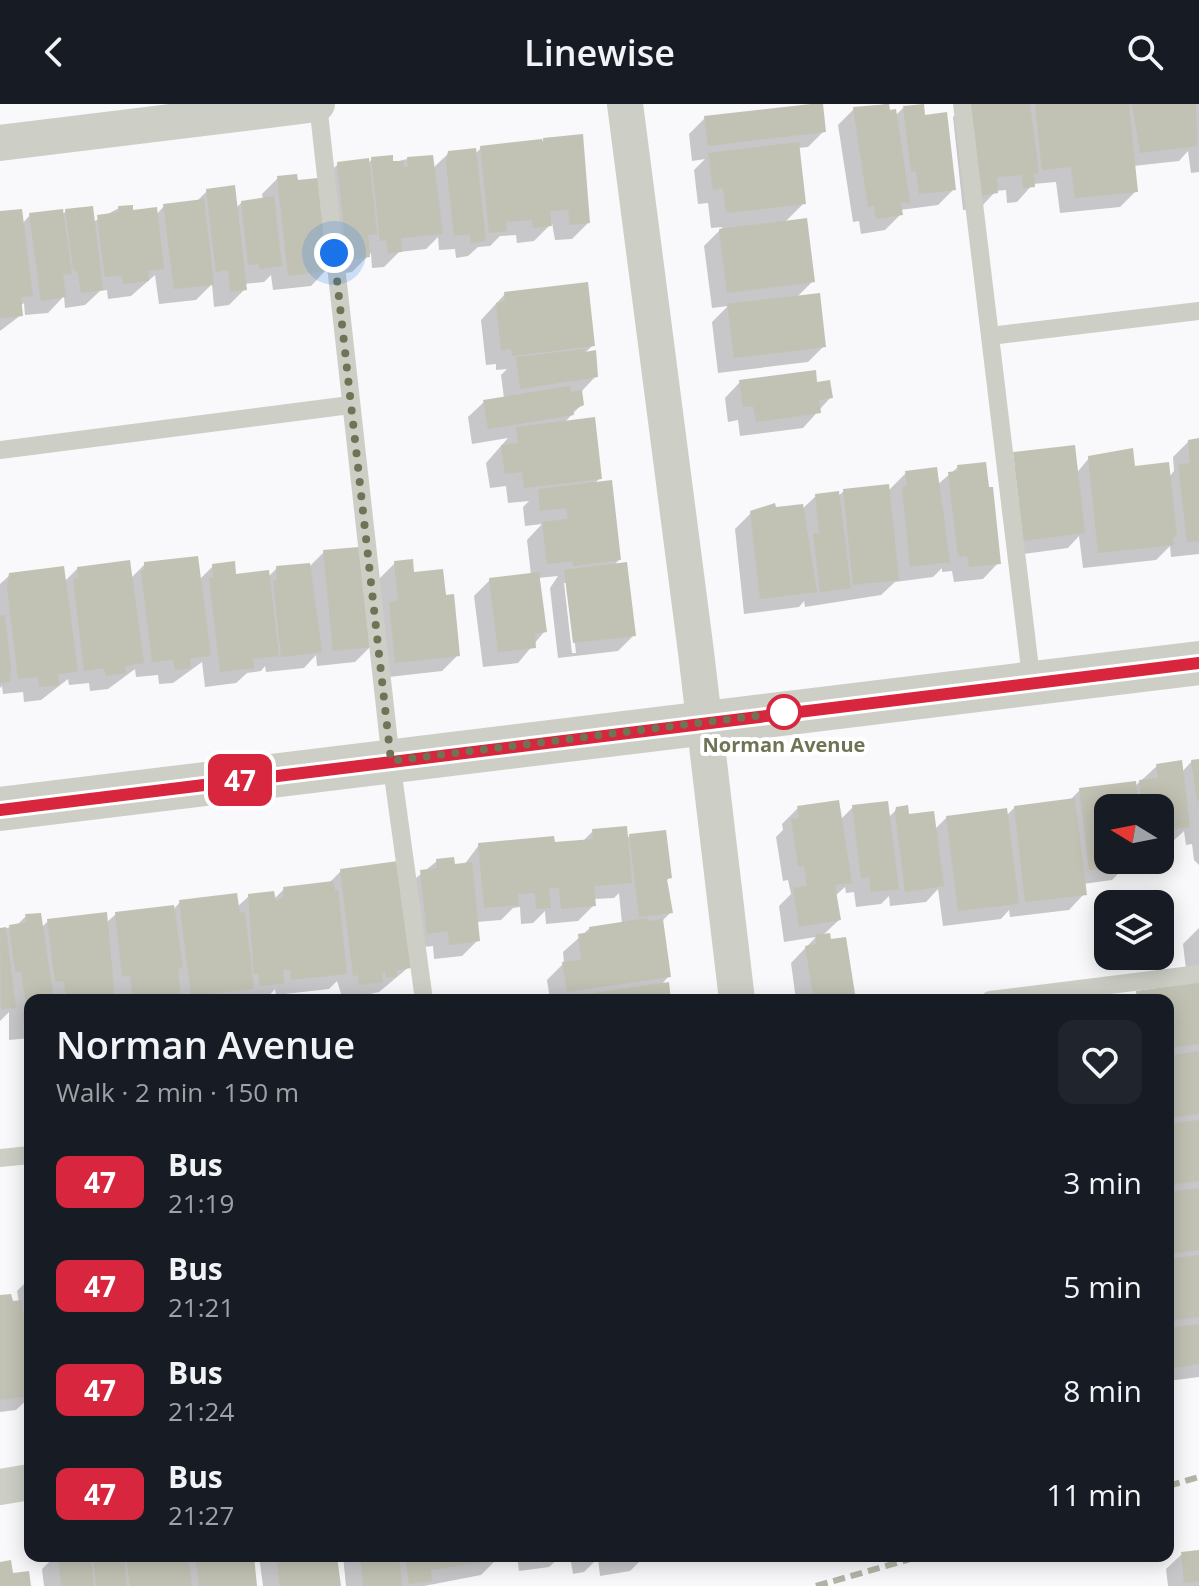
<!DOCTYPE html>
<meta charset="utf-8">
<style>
:root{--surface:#171b24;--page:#20242c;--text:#f1f3f6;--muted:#9ea1a6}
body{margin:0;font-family:"Open Sans",sans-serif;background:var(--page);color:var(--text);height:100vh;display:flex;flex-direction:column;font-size:30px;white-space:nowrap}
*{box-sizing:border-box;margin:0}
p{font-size:26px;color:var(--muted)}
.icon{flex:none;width:44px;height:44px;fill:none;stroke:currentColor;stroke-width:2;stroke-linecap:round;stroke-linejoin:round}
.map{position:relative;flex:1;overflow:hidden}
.drawer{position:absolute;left:24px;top:890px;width:1150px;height:568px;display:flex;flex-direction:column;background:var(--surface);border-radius:16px;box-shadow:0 4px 20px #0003}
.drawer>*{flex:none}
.badge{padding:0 16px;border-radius:12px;font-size:28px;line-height:52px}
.needle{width:52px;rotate:280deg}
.fabs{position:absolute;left:1094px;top:690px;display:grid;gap:16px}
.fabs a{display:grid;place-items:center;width:80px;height:80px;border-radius:16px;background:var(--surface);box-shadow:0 4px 20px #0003;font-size:40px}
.you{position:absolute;width:40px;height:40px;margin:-20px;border:6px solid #fff;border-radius:50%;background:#1a73e8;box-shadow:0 0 0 12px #1a73e833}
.map>.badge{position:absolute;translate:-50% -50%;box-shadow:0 0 0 4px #fff}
.round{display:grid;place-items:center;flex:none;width:84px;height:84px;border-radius:16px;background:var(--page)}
.head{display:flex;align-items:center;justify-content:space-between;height:136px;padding:0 32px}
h1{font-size:38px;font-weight:600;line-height:60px}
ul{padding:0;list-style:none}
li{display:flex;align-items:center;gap:24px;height:104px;padding:0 32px}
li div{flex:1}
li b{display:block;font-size:30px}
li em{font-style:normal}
li .badge{min-width:88px;font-weight:700;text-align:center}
header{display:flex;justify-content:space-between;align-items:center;height:104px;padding:0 32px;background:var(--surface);font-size:36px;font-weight:600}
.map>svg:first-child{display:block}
.shadow{fill:#0003;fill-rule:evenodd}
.building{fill:#c1c2b3}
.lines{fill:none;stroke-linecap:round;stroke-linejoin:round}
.service{stroke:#cdcec5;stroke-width:18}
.minor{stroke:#cdcec5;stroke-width:36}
.tertiary{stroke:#cdcec5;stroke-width:44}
.rail{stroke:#b2b4a5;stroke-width:6;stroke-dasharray:12 6;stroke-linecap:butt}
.line-casing{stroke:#fff;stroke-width:18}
.line{stroke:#d7263d;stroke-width:12}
.walk{stroke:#707355;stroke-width:8;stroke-dasharray:0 14.4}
.stop-dot{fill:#fff;stroke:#d7263d;stroke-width:4}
.labels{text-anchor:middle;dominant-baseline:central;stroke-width:8;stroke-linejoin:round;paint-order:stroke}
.stop-label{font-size:20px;font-weight:bold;fill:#707355;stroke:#fff}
</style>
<header><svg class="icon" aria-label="back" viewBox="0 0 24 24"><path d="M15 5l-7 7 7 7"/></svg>Linewise<svg class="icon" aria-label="search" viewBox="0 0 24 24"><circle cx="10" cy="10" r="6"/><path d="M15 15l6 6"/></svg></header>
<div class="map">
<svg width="1199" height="1482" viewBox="0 0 1199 1482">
<rect width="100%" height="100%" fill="#f9f8fa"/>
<!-- shadow -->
<path class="shadow" d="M887 0 888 8 895 12 903 4 923 13 954 85 938 101 900 106 901 110 885 126 861 130 859 117 853 118 838 21 854 5Z
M966 0H1199V68L1191 69 1188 47 1179 57 1133 62 1136 87 1120 103 1060 109 1056 78 1033 80 1017 98 1007 99 1006 86 996 87 980 104 963 106 953 13Z
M705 14 824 27 808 43 798 44 804 99 785 118 813 177 797 193 824 242 808 258 718 269 712 218 728 202 712 204 704 142 723 123 711 124 708 99 698 100 694 66 705 55 692 57 689 30Z
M581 32 588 119 572 135 555 136 552 119 534 137 517 139 516 131 500 132 490 142 478 143 468 152 456 154 455 145 439 146 438 133 426 145 399 148 384 163 372 164 371 149 352 168 332 171 322 76 338 60H368L372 55 391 59 407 55 432 65 449 49 475 50 481 44Z
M278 74 326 166 311 182 273 186 271 171 264 178 244 180 245 185 229 201 214 203 212 180 196 196 159 200 155 171 131 192 108 195 107 186 100 187 85 201 65 204 64 192 48 209 25 211 24 199 20 202 21 211 0 227V109L22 120 30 111H62L66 107 93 118 119 104 156 111 164 102 196 98 207 87 236 104 242 98 263 96 262 90Z
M505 190 593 241 584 250 596 272 580 289 582 300 564 319 600 374 594 380 619 456 613 462 634 531 618 547 558 554 550 484 558 472 538 474 544 528 518 559 483 563 474 492 490 476 531 471 527 436 542 420 525 422 523 403 529 397 508 399 506 382 490 384 486 359 508 334 472 340 468 313 484 298 504 294 501 271 507 265 496 266V260L486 261 481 216ZM564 479H568L576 549H572Z
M740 278 815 280 831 293 803 324 740 332 738 316 728 318 725 294Z
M1199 336V450L1171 453 1170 442 1156 456 1083 464 1079 432 1068 444 1008 452 1089 354 1169 373 1174 367 1173 353 1188 338Z
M958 363 998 459 983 475 954 478 952 467 942 468V464L933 473 895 478 881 491 805 503 804 497 799 503 744 510 735 425 751 409 802 405 816 392H838L844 387H888L906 369 937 381Z
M324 448 371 542 355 558 317 562 316 551 304 564 266 568 265 562 261 567 247 569 236 579 205 583 202 558 173 579 159 580 158 571 136 573 135 565 108 585 90 587 89 579 69 581 68 575 41 596 24 598 23 588 3 590 2 582 0 584V480L10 471 64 478 78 464 130 475 145 460 199 476 213 462 235 472 268 473 277 464H308Z
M395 459 444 493 458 551 442 567 380 574 379 475Z
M1192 657H1199V761L1194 756 1192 740 1186 741 1184 727 1172 738 1160 740V704H1108V756H1127L1128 760 1112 776 1083 780 1084 790 1069 806 1010 813 1009 806 1001 815 943 822 938 785 926 798 890 802 889 792 881 800 856 803 854 788 846 789 845 783 835 792 839 816 822 832 853 896H796L791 859 816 833 784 838 779 802 791 790 788 776 783 777 776 733 783 726 782 720 798 704 840 716 853 703 888 714 897 705 934 726 947 713 1006 712 1015 703 1069 697 1080 686 1134 683 1157 662 1182 668Z
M593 727 626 733 664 728 670 773 665 778 671 808 661 818 669 872 661 881 669 896H550L547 876 564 859 563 848 590 824 622 820 619 789 614 794 594 795V801L578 817 546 820 545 807 533 819 521 820 520 803 513 804 501 816 476 818 478 836 462 852 434 855 433 842 412 844 405 783 437 757 453 763 464 761 479 741 583 737Z
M341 767 409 863 379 888 343 896 337 877 329 885 276 891 275 885 267 894 249 896 243 893 240 896H30V934L9 936V908L0 917V826L17 821 26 812 42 823 48 817 106 819 116 810 173 806 180 798 237 803 249 792 274 795 284 785 328 780Z
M1199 824V872L1187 874 1183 840Z
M1199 880V1273L1168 1277V896H1130L1137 889Z
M30 1174V1293L16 1306 0 1308V1193L11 1199 19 1198 17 1187Z
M1199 1448V1482H1168L1166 1465 1182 1450Z
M55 1452H252L255 1482H44L42 1465Z
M259 1452H335L339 1482H263Z
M343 1452H517L498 1454 481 1471 424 1482H346Z
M517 1452H561L549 1463 519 1467Z
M570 1452H645L630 1467 600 1472 598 1454 584 1468 573 1470Z"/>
<!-- building -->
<path class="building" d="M811 0H823L826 28 708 42 704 12Z
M889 0 890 6 896 5 910 98 901 99 903 111 876 115 874 102 868 103 853 3Z
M924 0 925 11 947 8 956 86 919 90 916 67 911 68 903 2Z
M968 0H1030L1039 69 1034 70 1035 83 1023 84 1022 71 997 73 998 89 978 92Z
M1035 0H1129L1138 88 1075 94 1071 63 1042 66Z
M1132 0H1196L1197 42 1140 49Z
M583 30 590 119 570 121 568 106 550 107 552 122 533 124 532 116 518 117 506 118 507 127 489 129 480 42 542 35 544 43 543 34Z
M799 38 806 100 726 109 723 84 713 86 708 49Z
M476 44 486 137 471 139 470 130 454 132 446 58 448 47Z
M393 51V57H403L404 63H408L407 53 433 51 443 130 401 134 402 148 388 149 386 136 380 137 371 53Z
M369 54 377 130 368 131 370 153 347 156 337 58Z
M297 70 298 76 318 74 328 167 288 172 277 72Z
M235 81 247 186 230 188 228 166 216 168 206 85Z
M274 92 282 162 259 165V160L248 161 241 97Z
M204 95 214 181 174 185 163 100Z
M133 101V106L157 103 164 165 148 167 149 177 123 180 122 171 105 173 97 111 119 108 118 102Z
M93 102 103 186 81 189 78 169 73 165 65 105Z
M22 105 33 192 21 193 23 212 0 214V107Z
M63 105 72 170 63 171 66 193 41 197 29 109Z
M807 114 815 178 727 189 719 125Z
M588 178 595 242 512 252 511 245 501 246 496 199 505 197 504 188Z
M820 189 826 243 734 254 727 200Z
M585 245V248L596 246 598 273 520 285 516 253Z
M816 266 817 278 830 276 833 294 819 296 821 309 756 318 753 302 743 303 739 276Z
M570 282 571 288 582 286 584 301 573 306 574 311 488 325 483 296Z
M595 313 602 375 524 384 522 368 505 370 501 341 518 339 516 323Z
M1199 334V437L1187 438 1178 361 1190 359 1188 336Z
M1075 341 1085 429 1023 437 1013 348Z
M1133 344 1135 362 1169 358 1177 433H1173L1174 441 1098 449 1088 352Z
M986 358 989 383H993L1001 460 969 463 967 452 958 453 948 368 958 367 957 361Z
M937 363 950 458 910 463 902 383 907 382 905 367Z
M612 376 621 456 573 462V457L547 460 542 418 568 415 566 404 540 407 538 385Z
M889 380 899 476 853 481 843 385Z
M839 387 851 484 820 488 813 429H819L815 390Z
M775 399 776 403 803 400 817 488 760 495 750 407Z
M359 443 373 543 333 547 323 446Z
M198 452 211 552 190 554 191 564 175 566 173 556 152 558 141 467 144 466V458Z
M413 455 414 468 443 465 446 491 454 490 460 552 395 559 389 498 398 497 394 457Z
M130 456 144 559 125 562 126 569 106 572 104 564 84 567 73 475 78 474 77 463Z
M235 457 236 470 269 466 279 552 253 555 254 564 220 568 209 474H213L212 460Z
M627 458 636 532 573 539 564 466Z
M310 459 322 548 281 553 273 477 277 476 276 462Z
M64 462 78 568 58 570 59 581 39 583 38 573 18 575 7 483 9 469Z
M539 468 547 528 535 530 536 544 498 548 489 474Z
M5 511 11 564 10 578 0 579V512Z
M1199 655V697H1197L1191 656Z
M1182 656 1190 723 1160 727V704H1142L1139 676 1158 674 1156 660Z
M1136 677 1139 704H1108V756H1129L1130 761 1089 766 1079 684Z
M1075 694 1087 791 1025 798 1014 702Z
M839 696 852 779 835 781 841 816 799 823 793 784 807 782 804 762 798 763 791 715 799 714 797 702Z
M888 697 899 785 871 788 869 773 861 774 852 701Z
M908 701 909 710 934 707 944 782 905 788 895 708 896 703Z
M1007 704 1019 800 958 807 946 712Z
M627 722 632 779 594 782 596 802 561 805 559 784H549L551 804 536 805 535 789 518 790 519 801 484 804 478 739 554 732 555 738 593 735 592 725Z
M666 726 672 774 667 775 673 809 639 813 629 730Z
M454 753 455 760 472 758 480 837 449 841 448 827 427 830 420 766 437 764 436 755Z
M398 757 411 864 397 866V873L386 874 385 868 382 869 383 878 359 881 358 871 353 872 340 765Z
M333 777 335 786H338L347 870 291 876 290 866H283L284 879 260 882 258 869 254 870 248 790 274 787 276 797 284 792 283 783Z
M237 789 240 809 245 808 254 885 191 892 179 796Z
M174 801 183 864 178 865 181 896H133L130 871 122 873 115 808Z
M107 808 115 896H91L90 892 66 895 64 877 55 878 47 815Z
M41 809 54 896H30V921H24L22 908H27L21 867 15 868 9 821 27 818 25 810Z
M647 814 648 817 663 815 671 873 567 888 562 858 581 856 578 830 590 828 589 823Z
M6 823 16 904 1 905 0 824Z
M830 829 831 835 846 833 856 896H814L805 842 817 840 815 831Z
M669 878 671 896H573L572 892Z
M1199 878V940L1168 944V896H1137L1136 887Z
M1096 891 1097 896H1076V894Z
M1199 947V1010L1168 1014V952Z
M1199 1016V1077L1168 1081V1020Z
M1199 1084V1146L1168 1150V1088Z
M1199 1151V1213L1168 1217V1155Z
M11 1190 13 1197 22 1196 30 1292 0 1296V1191Z
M30 1191V1225H28L24 1192Z
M1199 1220V1260L1174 1264 1168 1224Z
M1199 1446V1477L1184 1479 1181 1448Z
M58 1452H91L94 1482H61Z
M93 1452H124L127 1482H96Z
M126 1452H188L192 1482H130Z
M195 1452H254L257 1482H199Z
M276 1452H337L341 1482H280Z
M360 1452H399L402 1482H363Z
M405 1452H499V1456L431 1466 432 1477 409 1480Z
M615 1452H636V1454L616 1457Z
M11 1456 13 1469 29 1467 31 1482H0V1458Z"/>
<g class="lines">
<!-- service -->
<path class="service" d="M318 0 391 657 424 896
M962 0 1032 581
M990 232 1199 207
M0 346 350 301
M990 896 1199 870
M0 1054 30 1051"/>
<!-- minor -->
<path class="minor" d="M625 0 696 548 737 896
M0 39 317 0
M0 1383 30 1378"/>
<!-- tertiary -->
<path class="tertiary" d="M0 705 1199 559"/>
<!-- rail -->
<path class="rail" d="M1168 1382 1199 1373
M816 1482 921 1452"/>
</g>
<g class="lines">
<!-- line casing -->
<g class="line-casing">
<path id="line" d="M0 706 1199 559"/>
</g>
<!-- line -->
<use href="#line" class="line"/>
<!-- walk -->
<path class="walk" d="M334 149 391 657 787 608H784"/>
</g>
<!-- markers -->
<circle class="stop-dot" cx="784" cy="608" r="16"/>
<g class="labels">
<!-- stop labels -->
<g class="stop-label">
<text x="784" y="640">Norman Avenue</text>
</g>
</g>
</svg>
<div class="fabs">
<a><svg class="needle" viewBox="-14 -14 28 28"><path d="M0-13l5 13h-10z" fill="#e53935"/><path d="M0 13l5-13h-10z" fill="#9ea1a6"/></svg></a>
<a><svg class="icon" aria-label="layers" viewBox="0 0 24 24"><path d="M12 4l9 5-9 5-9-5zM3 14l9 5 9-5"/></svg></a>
</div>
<div class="you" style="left:334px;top:149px"></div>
<b class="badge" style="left:240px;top:676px;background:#d7263d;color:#fff">47</b>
<section class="drawer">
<div class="head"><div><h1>Norman Avenue</h1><p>Walk · 2 min · 150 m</p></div><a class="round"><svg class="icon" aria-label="heart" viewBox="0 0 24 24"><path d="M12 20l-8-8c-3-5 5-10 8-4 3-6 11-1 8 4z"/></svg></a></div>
<ul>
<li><span class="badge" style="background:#d7263d;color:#fff">47</span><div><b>Bus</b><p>21:19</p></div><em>3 min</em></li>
<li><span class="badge" style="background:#d7263d;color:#fff">47</span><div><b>Bus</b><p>21:21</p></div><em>5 min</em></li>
<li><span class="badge" style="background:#d7263d;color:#fff">47</span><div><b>Bus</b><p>21:24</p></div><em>8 min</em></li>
<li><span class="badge" style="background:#d7263d;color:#fff">47</span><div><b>Bus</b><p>21:27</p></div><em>11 min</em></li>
</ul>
</section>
</div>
